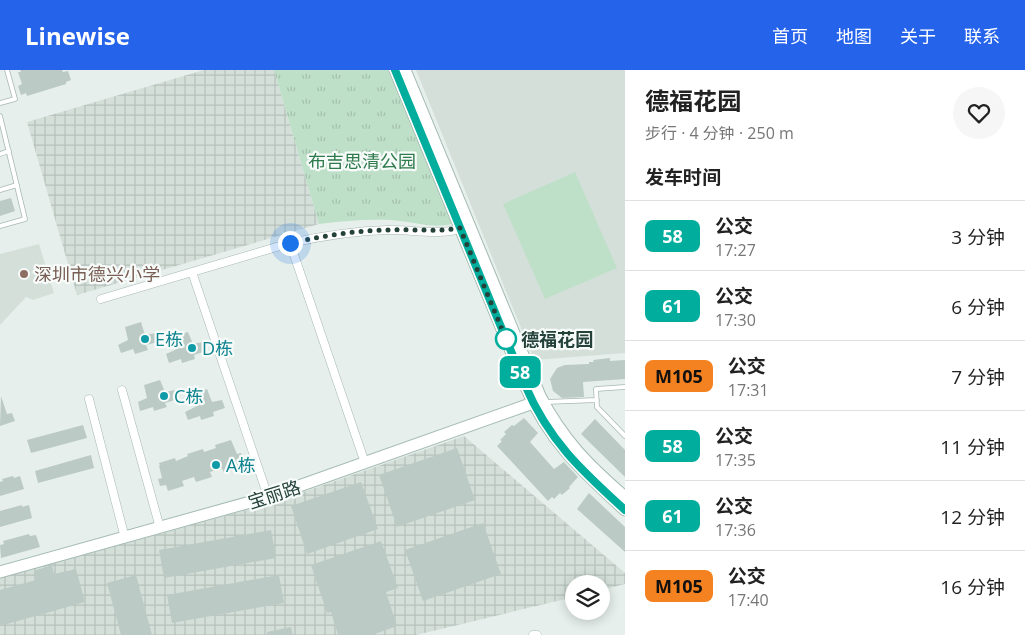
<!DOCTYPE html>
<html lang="zh">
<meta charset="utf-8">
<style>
:root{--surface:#fff;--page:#f6f6f6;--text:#222;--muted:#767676;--line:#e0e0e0;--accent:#2563eb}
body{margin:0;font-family:"Open Sans","Noto Sans SC",sans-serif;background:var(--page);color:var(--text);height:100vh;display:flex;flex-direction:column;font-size:19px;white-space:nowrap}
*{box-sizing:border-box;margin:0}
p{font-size:16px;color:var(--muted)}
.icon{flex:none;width:28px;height:28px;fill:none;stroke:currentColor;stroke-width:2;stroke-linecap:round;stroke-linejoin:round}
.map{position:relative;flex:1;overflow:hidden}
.panel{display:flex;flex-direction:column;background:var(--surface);width:400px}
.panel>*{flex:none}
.badge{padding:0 10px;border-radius:8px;font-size:18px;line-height:32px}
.tools{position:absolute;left:565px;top:505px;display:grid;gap:10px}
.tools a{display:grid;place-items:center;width:45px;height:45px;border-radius:50%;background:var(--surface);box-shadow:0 2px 12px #0003;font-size:25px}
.you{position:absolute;width:25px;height:25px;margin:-12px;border:4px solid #fff;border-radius:50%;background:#1a73e8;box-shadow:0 0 0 8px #1a73e833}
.map>.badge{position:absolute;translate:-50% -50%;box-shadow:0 0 0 2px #fff}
h2{padding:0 20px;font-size:19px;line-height:45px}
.round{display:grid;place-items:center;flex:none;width:52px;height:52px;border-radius:26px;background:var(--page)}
.headline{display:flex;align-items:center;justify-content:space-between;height:85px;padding:0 20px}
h1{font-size:24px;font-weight:700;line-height:38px}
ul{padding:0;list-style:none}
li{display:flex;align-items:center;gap:15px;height:70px;padding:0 20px;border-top:1px solid var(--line)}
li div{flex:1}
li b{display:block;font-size:19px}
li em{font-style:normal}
li .badge{min-width:55px;font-weight:700;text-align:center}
header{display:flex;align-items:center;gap:30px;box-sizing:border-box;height:70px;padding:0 25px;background:var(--accent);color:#fff}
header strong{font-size:24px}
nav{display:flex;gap:28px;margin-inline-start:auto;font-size:18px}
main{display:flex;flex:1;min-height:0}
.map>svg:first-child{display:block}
.built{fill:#d4dfda}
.industrial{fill:url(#industrial-grid)}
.park{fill:url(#park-tufts)}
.pitch{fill:#bfe0c8}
.building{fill:#bbcac4}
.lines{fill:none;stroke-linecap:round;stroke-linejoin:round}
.lane-casing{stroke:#a8b8b2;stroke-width:5.5}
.street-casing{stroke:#a8b8b2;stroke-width:9}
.secondary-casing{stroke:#a4bbb3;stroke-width:13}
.lane{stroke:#fff;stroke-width:4}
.street{stroke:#fff;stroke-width:8}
.secondary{stroke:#fff;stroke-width:11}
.line-casing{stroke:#fff;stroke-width:11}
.line{stroke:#01ad9c;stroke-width:8}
.walk{stroke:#24423a;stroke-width:5;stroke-dasharray:0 9}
.education-dot{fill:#8d6e63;stroke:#f7fbf9;stroke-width:2}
.culture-dot{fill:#0f9aa8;stroke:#f7fbf9;stroke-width:2}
.stop-dot{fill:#fff;stroke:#01ad9c;stroke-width:2.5}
.labels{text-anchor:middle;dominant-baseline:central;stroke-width:4.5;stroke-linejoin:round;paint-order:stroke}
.park-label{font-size:18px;fill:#2d7a4b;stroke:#f7fbf9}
.education-label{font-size:18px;fill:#785e54;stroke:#f7fbf9;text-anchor:start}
.culture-label{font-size:18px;fill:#0d838f;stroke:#f7fbf9;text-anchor:start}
.stop-label{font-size:18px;font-weight:bold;fill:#24423a;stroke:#f7fbf9;text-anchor:start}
.street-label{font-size:18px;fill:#24423a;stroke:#f7fbf9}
</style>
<header>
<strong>Linewise</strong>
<nav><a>首页</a><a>地图</a><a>关于</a><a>联系</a></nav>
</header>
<main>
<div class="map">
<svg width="625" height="565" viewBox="0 0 625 565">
<defs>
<pattern id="industrial-grid" width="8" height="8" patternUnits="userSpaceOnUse" patternTransform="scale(1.25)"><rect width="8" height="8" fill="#d4dfda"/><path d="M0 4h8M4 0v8" fill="none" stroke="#b6c1bc"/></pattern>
<pattern id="park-tufts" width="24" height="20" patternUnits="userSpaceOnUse" patternTransform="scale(1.25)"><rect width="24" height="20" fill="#bfe0c8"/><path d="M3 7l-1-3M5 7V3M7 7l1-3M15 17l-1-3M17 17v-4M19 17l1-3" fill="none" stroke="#a4c1ad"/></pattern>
</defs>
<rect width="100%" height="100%" fill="#e6efeb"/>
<!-- built -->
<path class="built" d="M416 0H625V283L534 290Z
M39 174 54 223 33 230 26 227 0 255V184Z"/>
<!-- industrial -->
<path class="industrial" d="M204 0H274L319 154 77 225 27 52Z
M464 366 625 503V514L601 520V514H574V527L416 565H0V508L275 432Z"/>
<!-- park -->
<path class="park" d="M274 0H388L452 154C433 159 410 151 390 150 366 149 343 151 319 154Z"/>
<!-- pitch -->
<path class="pitch" d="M575 102 617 198 545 229 503 134Z"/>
<!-- building -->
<path class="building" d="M20 0H62L63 2 68 1 71 10 66 12V14L27 26 26 23 21 25 18 16 22 14 18 2H21Z
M11 128 15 141 0 146V131Z
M141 252 145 265 156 263 158 272 146 275 148 280 135 284 133 279 121 283 118 275 128 270 125 257Z
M188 262 193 274 203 272 206 281 194 285 195 289 182 293 181 289 169 293 166 284 175 280 172 267Z
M610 288V291L625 290V309L583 312 584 327 562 328 553 321 550 309 557 298 565 295 589 294V292H594L593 290Z
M160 310 165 322 175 320 178 329 165 333 167 337 154 341 153 337 140 341 138 332 147 328 144 315Z
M207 319 212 332 222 330 225 338 213 342 214 346 201 350 200 346 188 350 185 342 195 337 192 324Z
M1 326 7 344 12 343 15 351 0 356Z
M524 348 538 363 530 372 554 399 564 392 578 407 569 417 570 418 562 425 560 423 554 429 552 427 548 431 497 376 502 371 500 370 506 364 504 362 512 355 514 356Z
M595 349 625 380V407L581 364Z
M83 355 87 368 31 383 27 370Z
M231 370 237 384 241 383 244 389 238 393 240 398 224 403 222 398 210 402 212 407 196 412 194 407 182 411 184 416 168 421 166 415 160 416 158 409 162 408 159 396H160L159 393 175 388 176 391 188 386 187 384 203 379 204 382 216 378 215 375Z
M457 378 475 430 397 457 379 405Z
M91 385 94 398 38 413 35 401Z
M13 406 14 408 20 406 24 419 0 426V412L3 411 2 409Z
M361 412 378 459 307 484 291 436Z
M589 423 625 457V482L577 439Z
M22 435V437L29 435 32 448 0 457V441Z
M483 453 501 504 423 531 405 480Z
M271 460 276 488 164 508 159 480Z
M29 464 30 466 36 465 40 477 1 488 0 475 4 474 3 471Z
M381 471 398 518 386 522 397 556 372 565H338L331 542 327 543 311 495Z
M52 495 54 504 76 499 85 532 0 556V520L36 510 34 501Z
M136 505 152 565H121L107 513Z
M279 505 284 533 172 553 167 525Z
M291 557 293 565H267V562Z"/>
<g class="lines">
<!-- lane casing -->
<g class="lane-casing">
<path id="lane" d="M0 33 15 29 7 0
M0 46 25 149 0 156
M0 84 9 81
M0 120 17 115
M625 317 596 319 597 337 625 366
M546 332 597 330"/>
</g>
<!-- street casing -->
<g class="street-casing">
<path id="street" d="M290 173 365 393
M192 202 268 427
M101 229 290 173C322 166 354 161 387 160 412 159 441 167 465 157
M122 320 160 458
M89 329 125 468
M533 565H537"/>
</g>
<!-- secondary casing -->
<g class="secondary-casing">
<path id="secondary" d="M395 0 525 315C549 371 581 400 625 440
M405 0 540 326C563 370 588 395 625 427
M0 502 268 427 533 333 543 332"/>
</g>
<!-- lane -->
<use href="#lane" class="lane"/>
<!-- street -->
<use href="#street" class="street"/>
<!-- secondary -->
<use href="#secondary" class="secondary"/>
</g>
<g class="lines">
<!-- line casing -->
<g class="line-casing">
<path id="line" d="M395 0 525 315C549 371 581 400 625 440"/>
</g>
<!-- line -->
<use href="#line" class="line"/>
<!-- walk -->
<path class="walk" d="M290 173C323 166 357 160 390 160 414 159 437 162 460 158L506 269"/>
</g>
<!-- markers -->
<circle class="education-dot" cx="24" cy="204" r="5"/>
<g class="culture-dot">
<circle cx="145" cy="269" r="5"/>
<circle cx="192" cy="278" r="5"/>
<circle cx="164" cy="326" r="5"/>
<circle cx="216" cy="395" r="5"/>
</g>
<circle class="stop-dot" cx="506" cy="269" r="10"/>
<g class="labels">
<!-- park labels -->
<g class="park-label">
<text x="362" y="91">布吉思清公园</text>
</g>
<!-- education labels -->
<g class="education-label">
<text x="34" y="204">深圳市德兴小学</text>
</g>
<!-- culture labels -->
<g class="culture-label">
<text x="155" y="269">E栋</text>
<text x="202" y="278">D栋</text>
<text x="174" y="326">C栋</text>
<text x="226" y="395">A栋</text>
</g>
<!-- stop labels -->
<g class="stop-label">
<text x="521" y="269">德福花园</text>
</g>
<!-- street labels -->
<g class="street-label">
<text transform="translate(274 424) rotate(-18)">宝丽路</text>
</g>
</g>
</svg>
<div class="tools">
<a><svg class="icon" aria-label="layers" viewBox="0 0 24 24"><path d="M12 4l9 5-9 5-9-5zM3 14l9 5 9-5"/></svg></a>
</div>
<div class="you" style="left:290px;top:173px"></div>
<b class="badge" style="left:520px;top:302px;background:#01ad9c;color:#fff">58</b>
</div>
<section class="panel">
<div class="headline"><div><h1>德福花园</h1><p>步行 · 4 分钟 · 250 m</p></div><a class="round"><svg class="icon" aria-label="heart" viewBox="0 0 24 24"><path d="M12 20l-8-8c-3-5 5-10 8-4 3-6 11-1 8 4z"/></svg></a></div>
<h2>发车时间</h2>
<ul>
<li><span class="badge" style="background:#01ad9c;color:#fff">58</span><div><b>公交</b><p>17:27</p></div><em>3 分钟</em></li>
<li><span class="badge" style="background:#01ad9c;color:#fff">61</span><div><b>公交</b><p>17:30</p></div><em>6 分钟</em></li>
<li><span class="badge" style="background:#f58220;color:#111">M105</span><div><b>公交</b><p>17:31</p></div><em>7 分钟</em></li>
<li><span class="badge" style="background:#01ad9c;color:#fff">58</span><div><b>公交</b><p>17:35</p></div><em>11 分钟</em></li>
<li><span class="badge" style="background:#01ad9c;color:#fff">61</span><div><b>公交</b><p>17:36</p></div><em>12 分钟</em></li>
<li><span class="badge" style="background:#f58220;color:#111">M105</span><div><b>公交</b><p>17:40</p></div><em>16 分钟</em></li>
</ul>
</section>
</main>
